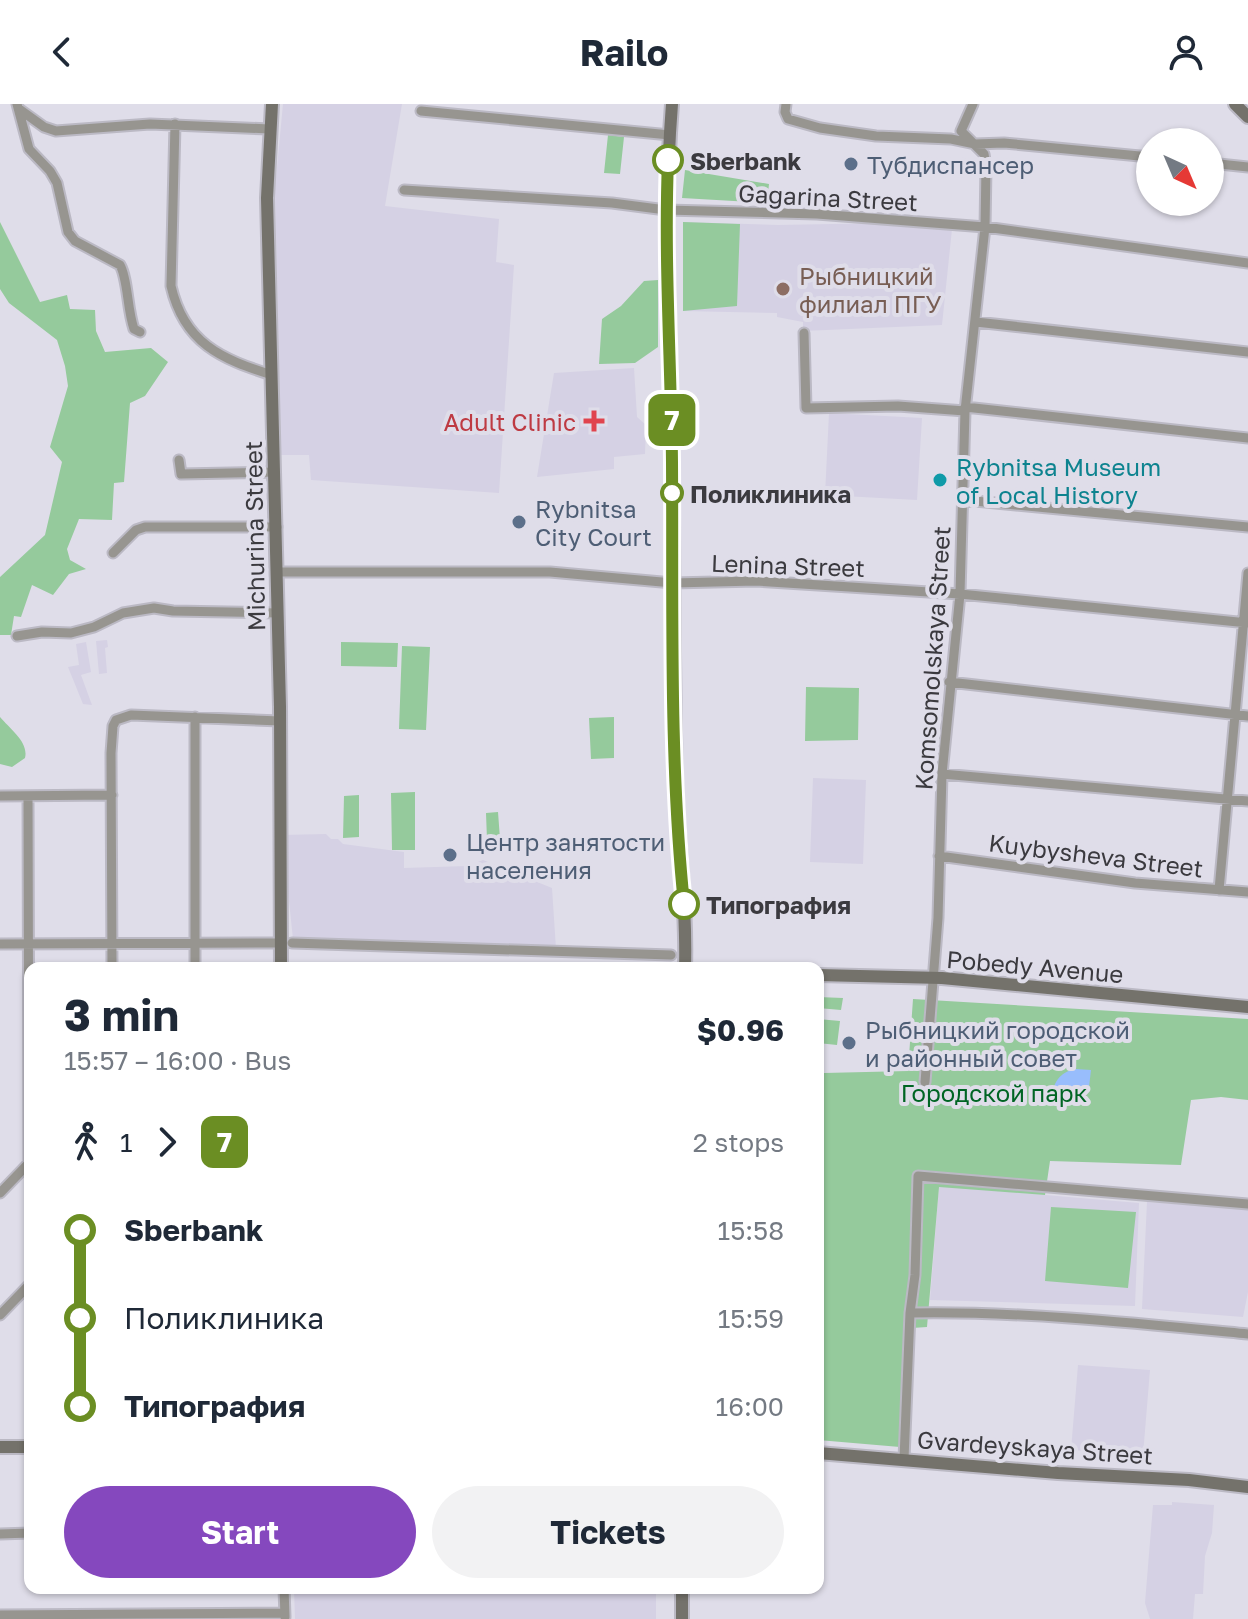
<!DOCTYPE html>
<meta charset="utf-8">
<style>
:root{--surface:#fff;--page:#f2f2f3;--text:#1f2937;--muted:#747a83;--accent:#8548be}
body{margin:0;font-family:"Golos Text",sans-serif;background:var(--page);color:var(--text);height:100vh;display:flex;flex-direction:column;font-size:30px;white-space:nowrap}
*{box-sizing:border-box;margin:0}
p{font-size:26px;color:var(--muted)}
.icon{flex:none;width:44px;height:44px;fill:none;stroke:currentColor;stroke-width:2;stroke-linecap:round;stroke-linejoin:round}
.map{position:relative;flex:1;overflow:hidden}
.sheet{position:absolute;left:24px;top:858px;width:800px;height:632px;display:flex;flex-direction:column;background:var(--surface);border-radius:16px;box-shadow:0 2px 6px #0004}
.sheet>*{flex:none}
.badge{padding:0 16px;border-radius:12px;font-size:28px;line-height:52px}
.needle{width:52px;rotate:136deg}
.fabs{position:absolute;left:1136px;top:24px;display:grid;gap:16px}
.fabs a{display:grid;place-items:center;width:88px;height:88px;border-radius:50%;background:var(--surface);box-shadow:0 2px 6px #0004;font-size:40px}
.map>.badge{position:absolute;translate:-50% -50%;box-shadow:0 0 0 4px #fff}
.legs{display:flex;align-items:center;gap:12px;height:88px;padding:0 40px;font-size:26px}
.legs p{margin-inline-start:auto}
.headline{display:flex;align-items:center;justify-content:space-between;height:136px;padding:0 40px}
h1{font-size:44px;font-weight:700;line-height:60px}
.cta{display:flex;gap:16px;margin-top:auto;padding:16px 40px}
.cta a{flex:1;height:92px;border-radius:48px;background:var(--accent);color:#fff;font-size:32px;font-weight:700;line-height:92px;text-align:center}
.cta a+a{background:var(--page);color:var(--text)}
ul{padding:0 40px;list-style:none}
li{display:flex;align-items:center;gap:28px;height:88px;font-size:30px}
li i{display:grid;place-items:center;width:12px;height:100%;margin:0 10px;background:currentColor}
li i::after{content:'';width:20px;height:20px;margin:-10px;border:6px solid;border-radius:50%;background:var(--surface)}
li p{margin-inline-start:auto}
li:first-child i{background:linear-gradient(#0000 50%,currentColor 0)}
li:last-child i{background:linear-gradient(currentColor 50%,#0000 0)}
header{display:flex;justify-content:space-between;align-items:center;height:104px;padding:0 40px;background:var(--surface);font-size:36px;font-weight:700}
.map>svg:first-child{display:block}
.built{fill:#d5d1e4}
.green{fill:#95ca9c}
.water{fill:#98bdfc}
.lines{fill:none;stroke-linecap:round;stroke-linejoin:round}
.street-casing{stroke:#bbb9c4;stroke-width:13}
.secondary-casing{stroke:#bbb9c4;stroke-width:16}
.street{stroke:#979590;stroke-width:9}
.secondary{stroke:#74726b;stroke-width:12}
.line-1-casing{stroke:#fff;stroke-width:18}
.line-1{stroke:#6b8e23;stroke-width:12}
.stop-1-dot{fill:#fff;stroke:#6b8e23;stroke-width:4}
.service-dot{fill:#5c6f8a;stroke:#dfdde9;stroke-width:3}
.education-dot{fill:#8d6e63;stroke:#dfdde9;stroke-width:3}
.health-dot{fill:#e0444e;stroke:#dfdde9;stroke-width:3}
.culture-dot{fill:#0f9aa8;stroke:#dfdde9;stroke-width:3}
.labels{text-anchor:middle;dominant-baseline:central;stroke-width:8;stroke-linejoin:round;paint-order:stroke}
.stop-label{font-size:24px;font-weight:bold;fill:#3b3a3f;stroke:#dfdde9;text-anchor:start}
.service-label{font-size:24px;fill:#4e5e75;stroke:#dfdde9;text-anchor:start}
.street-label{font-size:24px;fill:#3b3a3f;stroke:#dfdde9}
.education-label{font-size:24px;fill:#785e54;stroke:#dfdde9;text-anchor:start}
.health-label{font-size:24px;fill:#be3a42;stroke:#dfdde9;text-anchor:end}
.culture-label{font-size:24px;fill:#0d838f;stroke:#dfdde9;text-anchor:start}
.park-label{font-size:24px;fill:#006524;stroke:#dfdde9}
</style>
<header><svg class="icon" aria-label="back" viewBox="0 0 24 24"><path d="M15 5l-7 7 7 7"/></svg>Railo<svg class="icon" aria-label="person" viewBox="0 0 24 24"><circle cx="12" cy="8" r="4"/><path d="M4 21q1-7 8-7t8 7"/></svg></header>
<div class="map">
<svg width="1248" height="1515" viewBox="0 0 1248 1515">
<rect width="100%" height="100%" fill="#dfdde9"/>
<!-- built -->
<path class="built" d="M283 0H402L385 102 499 115 496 158 514 161 499 389 311 376 309 351H281L275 84Z
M683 118 778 121 888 119 952 125 942 221 803 227V218L777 213V209L683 207Z
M634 264 637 313 646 321 645 350 614 353V365L537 373 554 269Z
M829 309 922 314 917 396 825 391Z
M107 536 108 543 105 544 107 569 99 570 96 537Z
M86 538 91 568 81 571 92 601 83 600 68 563 79 561 76 540Z
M813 674 866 676 863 760 810 758Z
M326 730 331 735H338L343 740 404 748V764L467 762 483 756 552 784 556 845 293 835 282 731Z
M939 1082 1139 1099 1135 1202 930 1196Z
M1147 1098 1248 1105V1188L1243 1213 1142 1205Z
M1078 1261 1150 1266 1143 1351 1071 1346Z
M1172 1398 1214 1401 1212 1429 1205 1452 1203 1490H1195L1193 1515H1150L1145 1499 1153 1401H1172Z
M294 1484H656V1515H295Z"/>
<!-- green -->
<path class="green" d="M608 31 624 33 620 70 604 69Z
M685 66 769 80 767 99 682 94Z
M0 118 40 198 67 191 70 205 95 206 96 227 105 248 151 244 168 258 145 292 130 299 124 378 114 379 112 416 79 415 67 445 70 456 86 465 69 470 53 491 32 481 21 513 14 512 11 531H0V473L45 431 62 358 50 343 68 282 65 262 57 236 9 199 0 185Z
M683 118 740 120 737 202 683 207Z
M658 176V243L635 259 599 260 602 215 621 202 644 177Z
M341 538 398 539 397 563 341 562Z
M402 542 430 543 426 626 399 625Z
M806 583 859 584 858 636 805 637Z
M0 613C10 625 29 638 25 654L12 663 0 660Z
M614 613V654L591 655 589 614Z
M415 688V746H392L391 689Z
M359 691V733L343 734 344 692Z
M498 708 500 735 487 736 486 709Z
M818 893 843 894 841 906 818 904Z
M913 895 1248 915V996L1221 993 1191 996 1181 1061 1050 1057 1045 1091 939 1083 927 1223 912 1224 900 1343 818 1336V1009L824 969 908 967Z
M818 915 840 917 837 941 818 939Z
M1051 1103 1136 1108 1128 1184 1045 1177Z"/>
<!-- water -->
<path class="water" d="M1076 965 1091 966 1089 983 1073 984 1068 996H1051C1053 979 1059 968 1076 965Z"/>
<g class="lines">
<!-- street casing -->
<g class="street-casing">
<path id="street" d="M17 0 29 45 50 67 57 79 68 128 75 137 120 161C128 175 127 205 134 225L140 228
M786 0 785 8 788 15 820 24 876 32 951 35 975 40 1004 39 1150 53
M19 5 44 23 56 27 150 20 269 25
M421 7 670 31
M175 20 171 182C184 239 221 255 272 271
M1210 59 1248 63
M404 86 612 99 666 106 817 110 985 123 1248 159
M976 218 1248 248
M804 229 806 304 898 302 965 307
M965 303 1248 334
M179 356 181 370 275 368
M964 396 1248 423
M113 449 136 426 145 423H277
M277 468H550L673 479 756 477 960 490 1248 519
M17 532 42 528 71 529 94 523 123 509 154 504 173 507 278 509
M949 578 1248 612
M195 613V864
M942 670 1248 697
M0 692 112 691
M939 752 1135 779 1248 788
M1219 786 1248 469
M292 839 671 851
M0 840 282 839
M112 864 111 649 113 622 116 616 131 611 280 617
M925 978 938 814 942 670 960 490 965 307 985 123 986 63 984 50 961 27 973 0
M0 1089 29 1059 28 692
M910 1209C1023 1207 1136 1219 1248 1230
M0 1211 30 1180
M904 1355 910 1209 915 1171 918 1072 1248 1100
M0 1430 30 1429
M284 1484 285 1513
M0 1511 284 1509"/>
</g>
<!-- secondary casing -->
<g class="secondary-casing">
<path id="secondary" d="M272 0 267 94 280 603 281 864
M672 0C663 110 670 216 672 326 674 443 673 560 676 677 678 739 687 801 685 864
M1235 0 1248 13
M818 871 942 874 1248 903
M0 1343H30
M818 1349 1058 1369 1189 1376 1248 1383
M682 1484V1515"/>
</g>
<!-- street -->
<use href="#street" class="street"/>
<!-- secondary -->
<use href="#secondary" class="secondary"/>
</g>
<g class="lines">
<!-- line-1 casing -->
<g class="line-1-casing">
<path id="line-1" d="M668 56C664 157 671 257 672 358 673 505 669 654 684 800"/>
</g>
<!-- line-1 -->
<use href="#line-1" class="line-1"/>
</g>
<!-- markers -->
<g class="stop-1-dot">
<circle cx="668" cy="56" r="14"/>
<circle cx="672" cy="389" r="10"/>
<circle cx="684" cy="800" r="14"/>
</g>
<g class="service-dot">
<circle cx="851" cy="60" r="8"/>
<circle cx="519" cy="418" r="8"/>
<circle cx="450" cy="751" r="8"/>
<circle cx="849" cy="939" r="8"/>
</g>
<circle class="education-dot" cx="783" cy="185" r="8"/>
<path class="health-dot" d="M590 305h8v8h8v8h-8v8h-8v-8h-8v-8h8z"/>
<circle class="culture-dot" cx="940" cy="376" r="8"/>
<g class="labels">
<!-- stop labels -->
<g class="stop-label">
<text x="690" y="56">Sberbank</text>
<text x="690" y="389">Поликлиника</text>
<text x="706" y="800">Типография</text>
</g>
<!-- service labels -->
<g class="service-label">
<text x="867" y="60">Тубдиспансер</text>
<text x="535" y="404">Rybnitsa<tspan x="535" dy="28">City Court</tspan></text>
<text x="466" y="737">Центр занятости<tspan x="466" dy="28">населения</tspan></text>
<text x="865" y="925">Рыбницкий городской<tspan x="865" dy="28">и районный совет</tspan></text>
</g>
<!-- street labels -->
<g class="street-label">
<text transform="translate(828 93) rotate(3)">Gagarina Street</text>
<text transform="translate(254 432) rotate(-91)">Michurina Street</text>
<text transform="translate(788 461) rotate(2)">Lenina Street</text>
<text transform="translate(932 554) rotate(-86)">Komsomolskaya Street</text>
<text transform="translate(1096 751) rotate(7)">Kuybysheva Street</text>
<text transform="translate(1035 862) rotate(5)">Pobedy Avenue</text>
<text transform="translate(1035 1343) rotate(4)">Gvardeyskaya Street</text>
</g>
<!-- education labels -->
<g class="education-label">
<text x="799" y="171">Рыбницкий<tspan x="799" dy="28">филиал ПГУ</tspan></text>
</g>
<!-- health labels -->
<g class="health-label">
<text x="576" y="317">Adult Clinic</text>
</g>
<!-- culture labels -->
<g class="culture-label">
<text x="956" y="362">Rybnitsa Museum<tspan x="956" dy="28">of Local History</tspan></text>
</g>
<!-- park labels -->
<g class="park-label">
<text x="994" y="988">Городской парк</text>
</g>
</g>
</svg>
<div class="fabs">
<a><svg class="needle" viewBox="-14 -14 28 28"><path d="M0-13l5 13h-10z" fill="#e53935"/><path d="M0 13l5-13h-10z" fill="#747a83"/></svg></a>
</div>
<b class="badge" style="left:672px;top:316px;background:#6b8e23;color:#fff">7</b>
<section class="sheet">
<div class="headline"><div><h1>3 min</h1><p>15:57 – 16:00 · Bus</p></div><b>$0.96</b></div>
<div class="legs"><svg class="icon" aria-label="walk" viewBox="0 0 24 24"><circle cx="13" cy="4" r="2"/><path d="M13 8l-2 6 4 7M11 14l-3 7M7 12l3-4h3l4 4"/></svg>1<svg class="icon" aria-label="forward" viewBox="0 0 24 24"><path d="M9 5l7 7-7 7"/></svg><b class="badge" style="background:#6b8e23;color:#fff">7</b><p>2 stops</p></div>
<ul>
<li><i style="color:#6b8e23"></i><b>Sberbank</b><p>15:58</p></li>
<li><i style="color:#6b8e23"></i><span>Поликлиника</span><p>15:59</p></li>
<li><i style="color:#6b8e23"></i><b>Типография</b><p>16:00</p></li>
</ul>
<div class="cta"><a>Start</a><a>Tickets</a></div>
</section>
</div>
